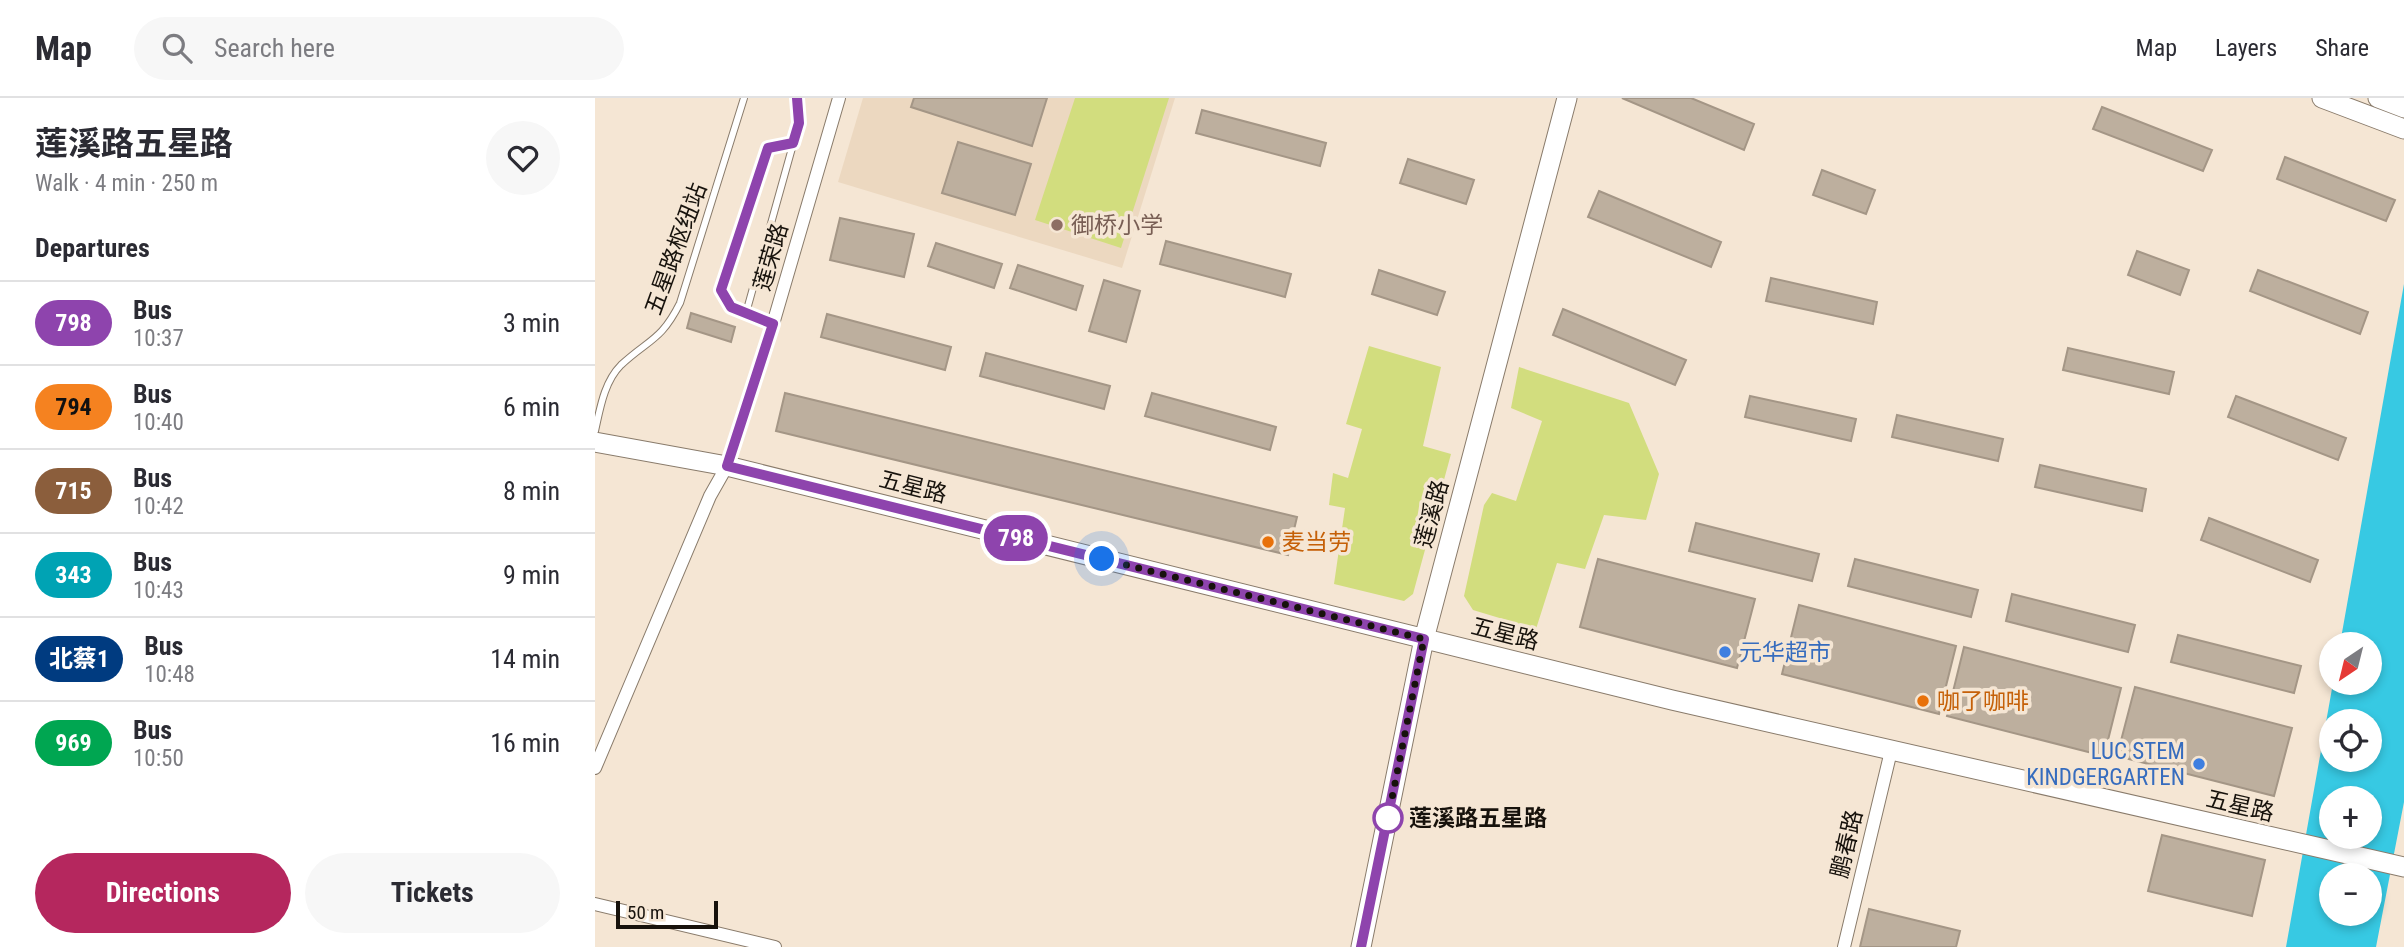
<!DOCTYPE html>
<meta charset="utf-8">
<style>
:root{--surface:#fff;--page:#f7f7f7;--text:#2b2b33;--muted:#7c7c81;--line:#e1e1e2;--accent:#b5275e}
body{margin:0;font-family:"Roboto Condensed","Noto Sans SC",sans-serif;background:var(--page);color:var(--text);height:100vh;display:flex;flex-direction:column;font-size:26px;white-space:nowrap}
*{box-sizing:border-box;margin:0}
p{font-size:23px;color:var(--muted)}
.icon{flex:none;width:38px;height:38px;fill:none;stroke:currentColor;stroke-width:2;stroke-linecap:round;stroke-linejoin:round}
.map{position:relative;flex:1;overflow:hidden}
.panel{display:flex;flex-direction:column;background:var(--surface);width:595px}
.panel>*{flex:none}
.badge{padding:0 14px;border-radius:23px;font-size:24px;line-height:46px}
.needle{width:46px;rotate:215deg}
.buttons{position:absolute;left:1724px;top:534px;display:grid;gap:14px}
.buttons a{display:grid;place-items:center;width:63px;height:63px;border-radius:50%;background:var(--surface);box-shadow:0 4px 10px #0003;font-size:35px}
.scale{position:absolute;left:21px;bottom:18px;width:102px;box-sizing:border-box;padding-left:7px;border:4px solid #17120c;border-top:0;font-size:19px;line-height:24px;white-space:nowrap;color:#17120c;-webkit-text-stroke:5px #f5e6d4;paint-order:stroke}
.you{position:absolute;width:35px;height:35px;margin:-18px;border:5px solid #fff;border-radius:50%;background:#1a73e8;box-shadow:0 0 0 10px #1a73e833}
.map>.badge{position:absolute;translate:-50% -50%;box-shadow:0 0 0 4px #fff}
h2{padding:0 35px;font-size:26px;line-height:63px}
.round{display:grid;place-items:center;flex:none;width:74px;height:74px;border-radius:37px;background:var(--page)}
.summary{display:flex;align-items:center;justify-content:space-between;height:119px;padding:0 35px}
h1{font-size:33px;font-weight:700;line-height:52px}
.primary-button{display:flex;gap:14px;margin-top:auto;padding:14px 35px}
.primary-button a{flex:1;height:80px;border-radius:42px;background:var(--accent);color:#fff;font-size:28px;font-weight:700;line-height:80px;text-align:center}
.primary-button a+a{background:var(--page);color:var(--text)}
ul{padding:0;list-style:none}
li{display:flex;align-items:center;gap:21px;height:84px;padding:0 35px;border-top:2px solid var(--line)}
li div{flex:1}
li b{display:block;font-size:26px}
li em{font-style:normal}
li .badge{min-width:77px;font-weight:700;text-align:center}
header{display:flex;align-items:center;gap:42px;box-sizing:border-box;height:98px;padding:0 35px;background:var(--surface);border-bottom:2px solid var(--line)}
header strong{font-size:33px}
nav{display:flex;gap:38px;margin-inline-start:auto;font-size:24px}
.search{width:490px;height:63px;background:var(--page);display:flex;align-items:center;gap:18px;box-sizing:border-box;padding:0 24px;border-radius:38px;color:var(--muted);font-size:26px}
main{display:flex;flex:1;min-height:0}
.map>svg:first-child{display:block}
.built{fill:#ecd8c0}
.green{fill:#d2dd7e}
.water{fill:#37c9e3;fill-rule:evenodd}
.building{fill:#bdaf9e;stroke:#a49686;stroke-width:2}
.lines{fill:none;stroke-linecap:round;stroke-linejoin:round}
.lane-casing{stroke:#897b6b;stroke-width:8}
.street-casing{stroke:#897b6b;stroke-width:14}
.secondary-casing{stroke:#897b6b;stroke-width:21}
.lane{stroke:#fff;stroke-width:6}
.street{stroke:#fff;stroke-width:12}
.secondary{stroke:#fff;stroke-width:19}
.line-casing{stroke:#fff;stroke-width:16}
.line{stroke:#8e44ad;stroke-width:10}
.walk{stroke:#17120c;stroke-width:7;stroke-dasharray:0 12.6}
.education-dot{fill:#8d6e63;stroke:#f5e6d4;stroke-width:2.5}
.food-dot{fill:#e8710a;stroke:#f5e6d4;stroke-width:2.5}
.shop-dot{fill:#3f7fe0;stroke:#f5e6d4;stroke-width:2.5}
.stop-dot{fill:#fff;stroke:#8e44ad;stroke-width:3.5}
.labels{text-anchor:middle;dominant-baseline:central;stroke-width:7;stroke-linejoin:round;paint-order:stroke}
.education-label{font-size:23px;fill:#785e54;stroke:#f5e6d4;text-anchor:start}
.street-label{font-size:23px;fill:#17120c;stroke:#f5e6d4}
.food-label{font-size:23px;fill:#c56008;stroke:#f5e6d4;text-anchor:start}
.shop-label{font-size:23px;fill:#366cbe;stroke:#f5e6d4;text-anchor:start}
.stop-label{font-size:23px;font-weight:bold;fill:#17120c;stroke:#f5e6d4;text-anchor:start}
</style>
<header>
<strong>Map</strong>
<div class="search"><svg class="icon" aria-label="search" viewBox="0 0 24 24"><circle cx="10" cy="10" r="6"/><path d="M15 15l6 6"/></svg>Search here</div>
<nav><a>Map</a><a>Layers</a><a>Share</a></nav>
</header>
<main>
<section class="panel">
<div class="summary"><div><h1>莲溪路五星路</h1><p>Walk · 4 min · 250 m</p></div><a class="round"><svg class="icon" aria-label="heart" viewBox="0 0 24 24"><path d="M12 20l-8-8c-3-5 5-10 8-4 3-6 11-1 8 4z"/></svg></a></div>
<h2>Departures</h2>
<ul>
<li><span class="badge" style="background:#8e44ad;color:#fff">798</span><div><b>Bus</b><p>10:37</p></div><em>3 min</em></li>
<li><span class="badge" style="background:#f58220;color:#111">794</span><div><b>Bus</b><p>10:40</p></div><em>6 min</em></li>
<li><span class="badge" style="background:#8b5e3c;color:#fff">715</span><div><b>Bus</b><p>10:42</p></div><em>8 min</em></li>
<li><span class="badge" style="background:#00a3b4;color:#fff">343</span><div><b>Bus</b><p>10:43</p></div><em>9 min</em></li>
<li><span class="badge" style="background:#003b80;color:#fff">北蔡1</span><div><b>Bus</b><p>10:48</p></div><em>14 min</em></li>
<li><span class="badge" style="background:#00a651;color:#fff">969</span><div><b>Bus</b><p>10:50</p></div><em>16 min</em></li>
</ul>
<div class="primary-button"><a>Directions</a><a>Tickets</a></div>
</section>
<div class="map">
<svg width="1809" height="849" viewBox="0 0 1809 849">
<rect width="100%" height="100%" fill="#f5e6d4"/>
<!-- built -->
<path class="built" d="M268 0H580L527 170 243 84Z"/>
<!-- green -->
<path class="green" d="M480 0H574L526 150 440 122Z
M774 248 846 269 828 348 856 356 818 496 809 503 739 486 750 410 734 407 738 375 753 380 767 331 751 326Z
M924 269 1034 305 1064 376 1051 422 1009 417 990 471 962 465 941 531 878 512 869 498 889 407 897 395 921 403 947 323 916 310Z"/>
<!-- water -->
<path class="water" d="M1809 186V704L1781 849H1691L1738 585 1774 584V546H1745ZM1736 623H1774V662H1736ZM1736 700H1774V738H1736ZM1736 777H1774V816H1736Z"/>
<!-- building -->
<path class="building" d="M319 0H452L437 48 316 9Z
M1027 0H1096L1159 26 1149 52Z
M1507 9 1617 52 1608 73 1498 31Z
M607 12 731 45 725 68 601 35Z
M363 44 436 66 420 117 347 95Z
M1690 59 1800 102 1791 123 1682 81Z
M813 61 879 82 871 106 805 85Z
M1227 72 1280 92 1271 116 1218 97Z
M1004 93 1126 144 1116 169 993 119Z
M245 120 319 136 309 179 235 162Z
M571 143 696 176 690 199 565 166Z
M341 145 407 166 399 190 333 168Z
M1542 153 1594 172 1585 197 1533 177Z
M423 167 488 188 481 212 415 190Z
M784 172 850 194 842 217 777 196Z
M1663 172 1773 214 1765 236 1655 193Z
M1176 180 1282 204 1278 226 1171 203Z
M509 182 545 193 531 244 494 233Z
M968 211 1091 262 1080 287 958 237Z
M96 215 140 229 136 244 92 230Z
M232 216 356 249 350 272 226 239Z
M1473 250 1579 274 1574 296 1468 272Z
M391 255 515 288 509 311 385 278Z
M190 295 702 419 693 457 181 333Z
M557 295 681 329 675 352 550 318Z
M1155 298 1261 321 1256 343 1150 319Z
M1641 298 1751 340 1743 362 1633 319Z
M1302 317 1408 341 1403 363 1297 339Z
M1445 367 1551 391 1547 413 1440 389Z
M1614 420 1723 462 1715 484 1606 442Z
M1101 425 1224 456 1217 483 1094 453Z
M1003 461 1160 501 1142 570 985 529Z
M1260 461 1383 492 1376 519 1253 488Z
M1417 496 1540 527 1533 554 1411 523Z
M1204 507 1361 548 1344 616 1187 576Z
M1583 537 1706 568 1699 595 1576 564Z
M1369 549 1526 590 1509 658 1352 618Z
M1540 589 1697 630 1679 698 1522 658Z
M1567 737 1670 762 1657 818 1553 793Z
M1274 811 1365 833 1361 849H1265Z"/>
<g class="lines">
<!-- lane casing -->
<g class="lane-casing">
<path id="lane" d="M151 215 204 25 202 0
M178 225 136 209 126 192 173 50 198 45
M0 333C5 311 9 284 26 267 54 241 66 243 85 205L149 0"/>
</g>
<!-- street casing -->
<g class="street-casing">
<path id="street" d="M0 670 115 398 132 368 178 226 244 0
M0 806 180 849
M1249 849 1296 653"/>
</g>
<!-- secondary casing -->
<g class="secondary-casing">
<path id="secondary" d="M1727 0 1809 31
M1783 0 1809 10
M0 344 132 368 1077 602 1809 769
M766 849 829 541 972 0"/>
</g>
<!-- lane -->
<use href="#lane" class="lane"/>
<!-- street -->
<use href="#street" class="street"/>
<!-- secondary -->
<use href="#secondary" class="secondary"/>
</g>
<g class="lines">
<!-- line casing -->
<g class="line-casing">
<path id="line" d="M202 0 204 25 198 45 173 50 126 192 136 209 178 226 132 368 829 541 766 849"/>
</g>
<!-- line -->
<use href="#line" class="line"/>
<!-- walk -->
<path class="walk" d="M507 461 829 541 793 720"/>
</g>
<!-- markers -->
<circle class="education-dot" cx="462" cy="127" r="7"/>
<g class="food-dot">
<circle cx="673" cy="444" r="7"/>
<circle cx="1328" cy="603" r="7"/>
</g>
<g class="shop-dot">
<circle cx="1130" cy="554" r="7"/>
<circle cx="1604" cy="666" r="7"/>
</g>
<circle class="stop-dot" cx="793" cy="720" r="14"/>
<g class="labels">
<!-- education labels -->
<g class="education-label">
<text x="476" y="127">御桥小学</text>
</g>
<!-- street labels -->
<g class="street-label">
<text transform="translate(81 151) rotate(-70)">五星路枢纽站</text>
<text transform="translate(176 159) rotate(-74)">莲荣路</text>
<text transform="translate(318 389) rotate(14)">五星路</text>
<text transform="translate(837 416) rotate(-75)">莲溪路</text>
<text transform="translate(910 536) rotate(14)">五星路</text>
<text transform="translate(1645 708) rotate(13)">五星路</text>
<text transform="translate(1252 746) rotate(-77)">鹏春路</text>
</g>
<!-- food labels -->
<g class="food-label">
<text x="687" y="444">麦当劳</text>
<text x="1342" y="603">咖了咖啡</text>
</g>
<!-- shop labels -->
<g class="shop-label">
<text x="1144" y="554">元华超市</text>
<text x="1590" y="653" text-anchor="end">LUC STEM<tspan x="1590" dy="26">KINDGERGARTEN</tspan></text>
</g>
<!-- stop labels -->
<g class="stop-label">
<text x="814" y="720">莲溪路五星路</text>
</g>
</g>
</svg>
<div class="buttons">
<a><svg class="needle" viewBox="-14 -14 28 28"><path d="M0-13l5 13h-10z" fill="#e53935"/><path d="M0 13l5-13h-10z" fill="#7c7c81"/></svg></a>
<a><svg class="icon" aria-label="locate" viewBox="0 0 24 24"><circle cx="12" cy="12" r="6"/><path d="M12 2v4M12 18v4M2 12h4M18 12h4"/></svg></a>
<a>+</a>
<a>−</a>
</div>
<div class="scale">50 m</div>
<div class="you" style="left:507px;top:461px"></div>
<b class="badge" style="left:421px;top:440px;background:#8e44ad;color:#fff">798</b>
</div>
</main>
